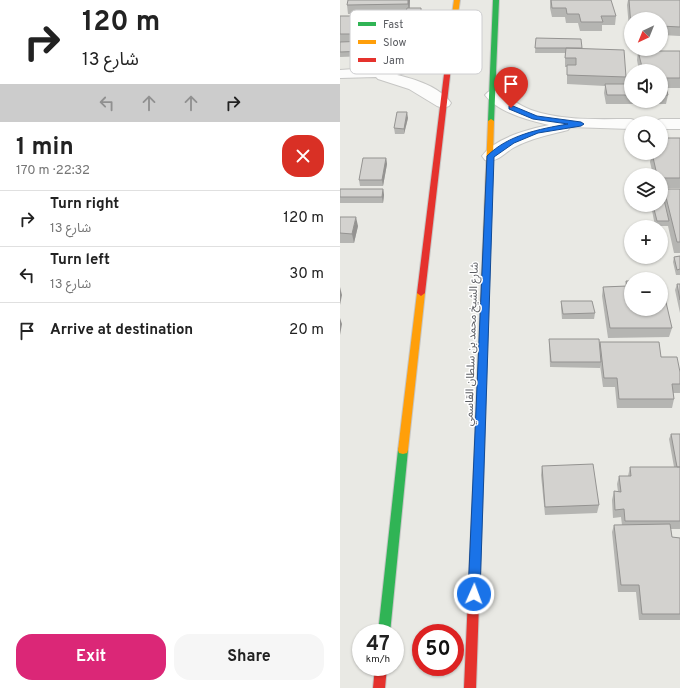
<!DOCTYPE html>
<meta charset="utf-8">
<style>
body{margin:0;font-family:Overpass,"Noto Sans Arabic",sans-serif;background:#f6f6f6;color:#222;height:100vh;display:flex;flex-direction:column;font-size:15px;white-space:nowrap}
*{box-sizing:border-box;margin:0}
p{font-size:13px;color:#767676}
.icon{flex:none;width:22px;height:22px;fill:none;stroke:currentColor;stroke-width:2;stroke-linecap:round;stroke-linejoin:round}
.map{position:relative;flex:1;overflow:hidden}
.drawer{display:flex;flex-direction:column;background:#fff;width:340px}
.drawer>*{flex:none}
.hud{background:#fff;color:#222;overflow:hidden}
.needle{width:26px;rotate:223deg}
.fabs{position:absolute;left:284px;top:12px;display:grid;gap:8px}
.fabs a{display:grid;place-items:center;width:44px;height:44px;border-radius:50%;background:#fff;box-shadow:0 1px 3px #0004;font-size:20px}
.speed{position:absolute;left:12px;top:624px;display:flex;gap:8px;font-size:20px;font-weight:700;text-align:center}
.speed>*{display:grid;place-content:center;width:52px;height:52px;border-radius:50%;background:#fff;box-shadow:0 1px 3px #0004;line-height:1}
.speed small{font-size:10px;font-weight:400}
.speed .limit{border:6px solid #d22;background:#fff;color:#111}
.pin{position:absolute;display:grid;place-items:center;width:34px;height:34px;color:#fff;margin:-41px -17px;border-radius:50% 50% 50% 0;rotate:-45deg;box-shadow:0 0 4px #0007}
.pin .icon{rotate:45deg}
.me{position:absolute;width:44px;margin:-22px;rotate:2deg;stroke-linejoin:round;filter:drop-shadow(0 0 3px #0008)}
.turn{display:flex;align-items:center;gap:14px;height:84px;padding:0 16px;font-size:18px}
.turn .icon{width:52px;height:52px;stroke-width:2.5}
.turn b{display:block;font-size:28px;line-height:34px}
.lanes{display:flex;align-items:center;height:38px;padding:0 16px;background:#0003;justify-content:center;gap:20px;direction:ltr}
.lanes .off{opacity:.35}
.round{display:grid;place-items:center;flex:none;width:42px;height:42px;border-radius:16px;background:#f6f6f6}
.overview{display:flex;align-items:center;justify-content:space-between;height:68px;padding:0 16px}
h1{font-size:24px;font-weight:700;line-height:30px}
.action{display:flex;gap:8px;margin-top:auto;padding:8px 16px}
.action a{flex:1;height:46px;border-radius:16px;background:#db2777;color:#fff;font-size:16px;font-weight:700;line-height:46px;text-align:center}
.action a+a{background:#f6f6f6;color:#222}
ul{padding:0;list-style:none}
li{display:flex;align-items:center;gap:12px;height:56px;padding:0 16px;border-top:1px solid #e0e0e0}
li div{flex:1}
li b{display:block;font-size:15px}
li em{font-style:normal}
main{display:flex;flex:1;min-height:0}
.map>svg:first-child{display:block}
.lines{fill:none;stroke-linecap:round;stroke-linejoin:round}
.street-casing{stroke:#c6c6c4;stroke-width:2}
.fast-casing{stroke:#c6c6c5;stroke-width:2}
.slow-casing{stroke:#c6c6c5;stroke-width:2}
.jam-casing{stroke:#c6c6c5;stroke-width:2}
.street{fill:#fcfcfb;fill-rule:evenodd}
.fast{fill:#30b455;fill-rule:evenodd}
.slow{fill:#ff9f0a;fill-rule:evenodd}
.jam{fill:#e5322d;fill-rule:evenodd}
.wall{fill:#b5b5b2}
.shaded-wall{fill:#949391}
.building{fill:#d3d2cf;stroke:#949391}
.route{fill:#1a73e8;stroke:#114b97}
.labels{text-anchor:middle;stroke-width:3;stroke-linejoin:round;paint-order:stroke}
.street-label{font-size:11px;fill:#5a5c61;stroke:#fff}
.key{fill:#fff;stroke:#ceced0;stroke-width:1}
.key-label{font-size:11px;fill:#5a5c61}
</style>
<main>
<section class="drawer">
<div class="hud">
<div class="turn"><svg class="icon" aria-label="right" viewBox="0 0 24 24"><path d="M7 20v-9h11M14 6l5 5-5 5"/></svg><div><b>120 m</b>شارع 13</div></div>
<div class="lanes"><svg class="icon off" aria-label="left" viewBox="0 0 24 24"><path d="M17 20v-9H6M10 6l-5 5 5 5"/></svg><svg class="icon off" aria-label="ahead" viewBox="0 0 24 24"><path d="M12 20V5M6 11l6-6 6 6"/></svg><svg class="icon off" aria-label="ahead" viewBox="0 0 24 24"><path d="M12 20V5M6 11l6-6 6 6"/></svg><svg class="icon" aria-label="right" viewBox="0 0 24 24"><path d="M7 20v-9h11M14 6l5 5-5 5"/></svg></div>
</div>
<div class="overview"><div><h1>1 min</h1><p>170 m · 22:32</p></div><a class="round" style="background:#d93025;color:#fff"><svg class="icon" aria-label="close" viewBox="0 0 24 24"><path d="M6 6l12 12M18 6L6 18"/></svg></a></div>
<ul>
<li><svg class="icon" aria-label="right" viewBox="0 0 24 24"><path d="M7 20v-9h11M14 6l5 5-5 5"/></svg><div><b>Turn right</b><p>شارع 13</p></div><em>120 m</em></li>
<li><svg class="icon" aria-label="left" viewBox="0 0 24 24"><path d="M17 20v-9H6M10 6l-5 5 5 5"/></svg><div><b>Turn left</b><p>شارع 13</p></div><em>30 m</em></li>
<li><svg class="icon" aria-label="arrive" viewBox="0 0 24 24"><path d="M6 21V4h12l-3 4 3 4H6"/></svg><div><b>Arrive at destination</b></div><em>20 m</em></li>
</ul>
<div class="action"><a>Exit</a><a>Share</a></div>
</section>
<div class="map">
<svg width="340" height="688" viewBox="0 0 340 688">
<rect width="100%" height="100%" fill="#e9e9e4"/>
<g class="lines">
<g class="street-casing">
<path id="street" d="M110,48L115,49L117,52L115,55L88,67L57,75C75,79 100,87 111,103L109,106L103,108L97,106L69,89L38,79L36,77L0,78V70L56,66L77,61Z
M153,90C166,94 177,105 191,110C222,121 258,119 291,119L297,121L298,123H291V129L230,127L228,130C209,135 191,138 173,148C163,154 157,163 145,160L142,156C155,138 189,129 209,125C190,121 157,112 145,95L148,92Z
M321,119H340V129H321V123H314L315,121Z"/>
</g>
<g class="fast-casing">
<path id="fast" d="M153,0H159L154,121L151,123L148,121Z
M63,446L67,447L68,450L50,633H38L58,450L59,447Z"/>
</g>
<g class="slow-casing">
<path id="slow" d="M114,0H120L113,50L110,52L107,50Z
M151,119L154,121L144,461L143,464L139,465L135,464L134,461L148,121Z
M81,290L85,293L68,450L67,453L63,454L59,453L58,450L77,293Z"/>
</g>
<g class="jam-casing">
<path id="jam" d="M110,48L113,50L85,293L81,296L77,293L107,50Z
M139,457L143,458L144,461L136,688H124L134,461L135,458Z
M35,667H47L45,688H33Z"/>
</g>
<use href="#street" class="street"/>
<use href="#fast" class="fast"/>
<use href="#slow" class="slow"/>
<use href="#jam" class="jam"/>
</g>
<path class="wall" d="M70,0V8H81L82,13L81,17H76L77,30L75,43H73L72,56L31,57V52L32,43H29V47L28,56L0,57V16H23L24,19L28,20V18L66,17V13L8,14L7,5Z
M210,0L276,16L275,25H262V31H240L238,23H226L225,17H212L210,8Z
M288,0H340V36L321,35V19H291V40H290L287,5Z
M196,38L242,49L286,77L285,84H291V101H321V71H299L297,60L298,51H340V88H326L328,95L326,104H266L264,93L265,86L227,84V67H225V53H195Z
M68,118L64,134H55L54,128Z
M340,138V188H321V175H313L310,162L312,153H321Z
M46,158L47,164L43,186H20L19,180Z
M0,189H43L44,195L43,203H0Z
M324,189H340V253H334L328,226H315L311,205H321Z
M0,217L18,226L14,243H0Z
M340,256V275H336L333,262L334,257Z
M286,281L332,328L329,337L268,338L262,296L263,287L285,286Z
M337,284H340V313L335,290Z
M221,301L255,313L254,319H222L221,307Z
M209,339L260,346V342L321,357L340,372V393H333L334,399L332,408H277L275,387H263L260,365V368L210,367Z
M331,434H340V529H331L332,537L340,538V620H299L296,592H278L272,532L274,525H282L281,517L273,518L272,500L274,491L278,492L277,484L279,476H288L290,467H334L329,439Z
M202,466L259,505L257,513L205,515L201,475Z"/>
<path class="shaded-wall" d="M68,0H70L69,13L68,4Z
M76,17L77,30L75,43L74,34Z
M72,38L73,44L72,56Z
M28,41L29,47L28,56L27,51Z
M67,112L68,118L64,134V129Z
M46,158L47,164L43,186L42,180Z
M43,189L44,195L43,203L42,197Z
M16,217L18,226L14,243L12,234Z
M0,287L2,295L0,305Z
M0,318L2,324L0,335Z"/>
<path class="building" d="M8,0H68V4L7,5Z
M211,0H271L276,16H261L263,22H241L239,14H227L226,8H212Z
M289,0H340V27L321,26V19H291V26Z
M67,8H81V12H66Z
M0,16H23V19L31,20V24H62L63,21H76L74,34H0Z
M196,38L241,39L242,48H195Z
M28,41L27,51L0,52V42Z
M226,48L284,50L286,77L227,75V65H236V58H225Z
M298,51H340V78H321V71H303Z
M265,84H291V95H267Z
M321,84H325L328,95H321Z
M57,112H67L64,129L54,128Z
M321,138H340V178H321V175H317L312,153H321Z
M23,158H46L42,180H19Z
M0,189H43L42,197H0Z
M324,189H340V242H337Z
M321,191H322L329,221H317L313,205H321Z
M0,217H16L12,234L0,233Z
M340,256V269L337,270L334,257Z
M286,281H291V309H321V285H322L332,328H270L263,287L287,286Z
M337,284H340V300Z
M221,301H252L255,313L223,314Z
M209,339H259L261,362H211Z
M260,342H319L321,357H337L340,372V384H332L334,399H279L277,378H264Z
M331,434H340V467H337Z
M253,464L259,505L205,507L202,466Z
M290,467H340V521H285L284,509L275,510L274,491L281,492L279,476H291Z
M330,524L332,537L340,538V614H302L299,585H281L274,525Z"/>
<path class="route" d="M169,106H173L197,116L241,122L244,124L241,126L198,133L174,143L154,157L140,594L138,598L134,600L130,598L128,594L147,156C168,135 199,129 228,124L193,119L169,109Z"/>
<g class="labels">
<g class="street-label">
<text transform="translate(131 344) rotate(-88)" y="4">شارع الشيخ محمد بن سلطان القاسمي</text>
</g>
</g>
<rect x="10" y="10" width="132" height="64" rx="6" class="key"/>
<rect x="18" y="22" width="18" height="4" fill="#30b455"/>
<rect x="18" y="40" width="18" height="4" fill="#ff9f0a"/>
<rect x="18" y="58" width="18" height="4" fill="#e5322d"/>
<g class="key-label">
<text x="43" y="28">Fast</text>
<text x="43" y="46">Slow</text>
<text x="43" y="64">Jam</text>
</g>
</svg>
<div class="fabs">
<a><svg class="needle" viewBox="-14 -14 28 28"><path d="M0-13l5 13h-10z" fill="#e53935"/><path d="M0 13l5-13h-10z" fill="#767676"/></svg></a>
<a><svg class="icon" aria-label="sound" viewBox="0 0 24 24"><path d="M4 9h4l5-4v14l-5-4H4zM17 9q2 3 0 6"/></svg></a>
<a><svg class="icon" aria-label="search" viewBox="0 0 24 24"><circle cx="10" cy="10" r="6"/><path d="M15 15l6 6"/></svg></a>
<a><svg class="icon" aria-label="layers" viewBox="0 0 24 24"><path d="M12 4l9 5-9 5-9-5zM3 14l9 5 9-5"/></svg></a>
<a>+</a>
<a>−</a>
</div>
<div class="speed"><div>47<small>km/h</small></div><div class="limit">50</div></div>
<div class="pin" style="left:171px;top:108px;background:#d93025"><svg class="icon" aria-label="arrive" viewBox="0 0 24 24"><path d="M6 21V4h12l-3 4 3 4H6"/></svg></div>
<svg class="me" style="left:134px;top:594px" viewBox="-20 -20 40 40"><circle r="17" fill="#1a73e8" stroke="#fff" stroke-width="3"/><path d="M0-11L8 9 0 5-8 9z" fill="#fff"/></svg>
</div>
</main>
